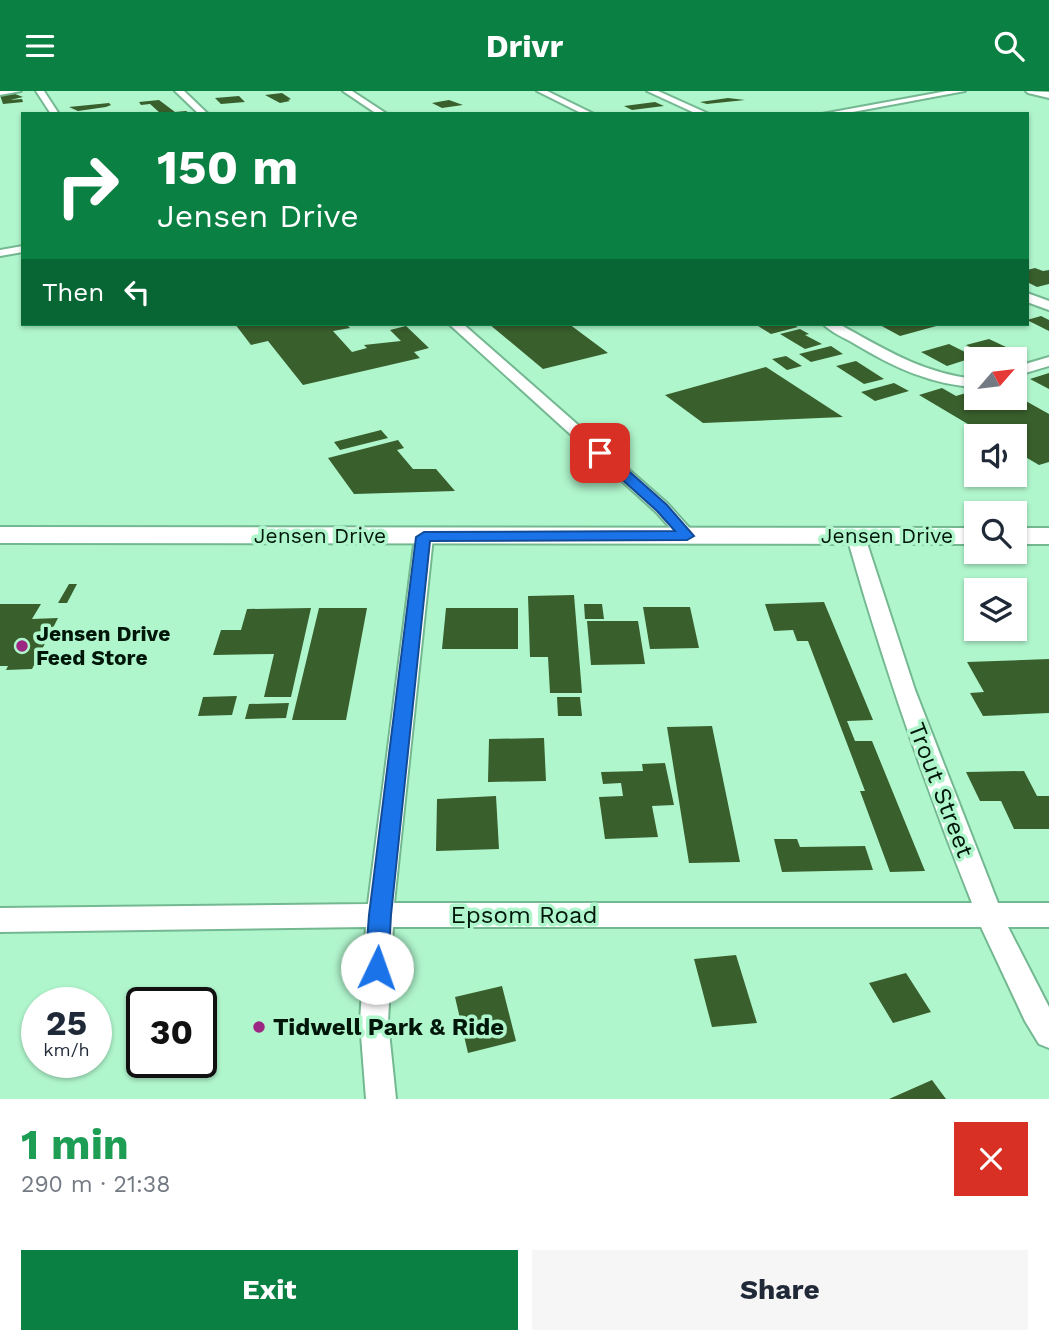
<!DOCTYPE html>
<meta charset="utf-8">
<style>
body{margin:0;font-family:"Work Sans",sans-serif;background:#f6f6f7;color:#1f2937;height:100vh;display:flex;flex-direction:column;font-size:26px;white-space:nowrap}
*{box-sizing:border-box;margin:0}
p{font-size:23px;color:#747a83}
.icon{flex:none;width:38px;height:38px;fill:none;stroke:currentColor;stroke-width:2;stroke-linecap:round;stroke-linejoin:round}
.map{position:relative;height:1008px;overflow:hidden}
.details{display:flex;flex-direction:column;background:#fff;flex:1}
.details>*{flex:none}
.guide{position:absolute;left:21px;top:21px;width:1008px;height:214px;border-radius:0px;box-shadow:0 2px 5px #0004;background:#0b8043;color:#fff;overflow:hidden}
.needle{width:46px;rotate:62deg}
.controls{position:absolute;left:964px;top:256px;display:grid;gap:14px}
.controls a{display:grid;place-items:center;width:63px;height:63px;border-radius:0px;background:#fff;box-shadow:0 2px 5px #0004;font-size:35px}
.speed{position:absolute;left:21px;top:896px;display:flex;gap:14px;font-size:35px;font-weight:700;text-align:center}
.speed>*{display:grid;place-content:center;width:91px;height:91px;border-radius:50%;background:#fff;box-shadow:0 2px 5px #0004;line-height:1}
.speed small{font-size:18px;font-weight:400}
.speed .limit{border:4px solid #111;border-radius:10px;background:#fff;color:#111}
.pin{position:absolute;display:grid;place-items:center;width:60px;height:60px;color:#fff;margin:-30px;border-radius:14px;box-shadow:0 4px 10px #0006}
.me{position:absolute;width:77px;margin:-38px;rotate:3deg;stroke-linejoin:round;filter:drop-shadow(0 0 5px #0008)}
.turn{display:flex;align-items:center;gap:24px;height:147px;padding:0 21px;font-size:32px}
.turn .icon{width:91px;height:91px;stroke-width:2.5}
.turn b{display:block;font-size:49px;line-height:60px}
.then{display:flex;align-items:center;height:66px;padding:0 21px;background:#0003;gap:14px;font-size:26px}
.round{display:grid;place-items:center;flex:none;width:74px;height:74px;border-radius:0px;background:#f6f6f7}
.head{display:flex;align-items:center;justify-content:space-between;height:119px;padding:0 21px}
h1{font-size:42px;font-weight:700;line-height:52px;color:#1e9e55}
.button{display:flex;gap:14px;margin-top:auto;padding:14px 21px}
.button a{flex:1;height:80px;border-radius:0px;background:#0b8043;color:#fff;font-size:28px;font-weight:700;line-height:80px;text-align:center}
.button a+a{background:#f6f6f7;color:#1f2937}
header{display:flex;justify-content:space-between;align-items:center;height:91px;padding:0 21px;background:#0b8043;color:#fff;font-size:32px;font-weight:700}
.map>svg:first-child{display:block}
.building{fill:#395f2c}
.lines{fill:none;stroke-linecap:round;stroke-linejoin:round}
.minor-casing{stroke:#73b891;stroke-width:4}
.secondary-casing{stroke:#73b891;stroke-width:4}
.minor{fill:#fff;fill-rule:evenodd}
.secondary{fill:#fff;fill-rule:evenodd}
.route{fill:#1a73e8;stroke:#114b97;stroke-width:2}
.poi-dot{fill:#9c2782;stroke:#b0f6cd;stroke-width:2.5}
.labels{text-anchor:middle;stroke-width:7;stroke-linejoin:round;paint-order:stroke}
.street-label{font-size:21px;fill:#001709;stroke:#b0f6cd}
.poi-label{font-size:21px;font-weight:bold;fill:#001709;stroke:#b0f6cd;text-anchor:start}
.near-street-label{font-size:24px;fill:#001709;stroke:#b0f6cd}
.near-poi-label{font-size:24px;font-weight:bold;fill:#001709;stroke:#b0f6cd;text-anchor:start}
</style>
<header><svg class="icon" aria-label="menu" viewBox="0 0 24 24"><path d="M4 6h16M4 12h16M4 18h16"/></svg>Drivr<svg class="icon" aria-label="search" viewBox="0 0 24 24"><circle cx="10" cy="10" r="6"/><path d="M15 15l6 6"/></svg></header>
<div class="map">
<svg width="1049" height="1008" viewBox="0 0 1049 1008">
<rect width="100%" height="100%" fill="#b0f6cd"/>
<path class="building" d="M282,2L291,8L288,9L290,10L280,12L265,4Z
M15,3L23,6L10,9L22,8L23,11L3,13L0,4Z
M239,5L245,11L221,13L215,7Z
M728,7L745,9L707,13L700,11Z
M159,9L175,21L186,20L189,22H160L150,13L141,14L139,11Z
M449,9L463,14L442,17L432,12Z
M655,11L664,15L632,19L624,15Z
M109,12L111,14L106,16L78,20L69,16Z
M1035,177L1043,180L1049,179V193L1037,196L1027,191V179Z
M1041,225L1049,229V240L1027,229Z
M235,233H346L350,237L333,240L352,261L367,257L364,254L401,250L390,239L406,235L429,257L414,261L420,267L303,294L268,250L251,254Z
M489,233H569L608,262L543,278Z
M755,233H792L798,236L771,243Z
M878,233H940V234L900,245Z
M800,238L809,243L805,244L822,253L805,258L780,243Z
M989,248L1006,256L983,263L966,254Z
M949,253L975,266L947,275L921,261Z
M831,255L843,263L811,271L799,263Z
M786,265L802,275L787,279L772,268Z
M856,270L884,288L864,293L836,275Z
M766,276L843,326L703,332L665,304Z
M1049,282V298L1030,288Z
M894,292L909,300L875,310L861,301Z
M942,297L956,305L976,299V306L1015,304L1049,323V371L1039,374L1015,360V345H988L919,304Z
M381,339L388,347L340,359L334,351Z
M398,349L404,357L397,359L413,378H436L455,400L354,403L328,367Z
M69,493H77L67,512H58Z
M574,504L582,602H550L548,566H530L528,505Z
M824,511L873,629L847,630L855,650H872L925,780L890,781L860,700H865L808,550H797L793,539L774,540L765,513Z
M0,513H41L32,528L58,527L32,578L6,579L8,575H0Z
M584,513H602L604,528H585Z
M643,516H690L699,557L650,558Z
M311,517L291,606H264L274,563L213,564L221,539H241L247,518Z
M319,517H367L346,629H292Z
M446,517H518V558H442Z
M587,530H638L645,573L591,574Z
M1049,568V622L983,625L970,602L984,601L967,571Z
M237,605L232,624L198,625L203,606Z
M557,606H580L582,625H558Z
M289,612L286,627L245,628L249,613Z
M712,635L740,771L689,772L667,636Z
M544,647L546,690L488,691L489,648Z
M665,672L674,714L652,715L658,746L605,748L599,706L623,705L621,692L603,693L601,681L643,680L642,673Z
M1024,680L1037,705H1049V738H1014L1001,710H980L966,681Z
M496,705L499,758L436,760L437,708Z
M774,748H797L800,756L865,755L873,779L782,781Z
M736,864L757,932L712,936L694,868Z
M906,882L931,921L893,932L869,892Z
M502,895L516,950L468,962L455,906Z
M932,989L946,1008H889Z"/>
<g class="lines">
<g class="minor-casing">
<path id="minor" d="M0,0H21L0,4Z
M36,0H44L59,23H51Z
M175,0H184L208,23H199Z
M343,0H352L387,23H377Z
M537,0H547L594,23H583Z
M647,0H658L709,23H697Z
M947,0H965L842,23H822Z
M23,155V161L0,165V159Z
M1027,202L1049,210V219L1027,211Z
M449,233H463L668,413L693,441L696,445L693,449H681L656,421Z
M823,233H839C884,258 924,283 976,288V296C932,294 893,276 855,253C845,247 832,242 823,233Z
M1049,266V275L1015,285V276Z
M424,441L433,446L394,812H972C924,692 882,570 847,446L856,441L865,446L915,599L998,812H1049V836H1008L1049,916V957L1039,953L1025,930L981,836H393L388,931L396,1008H366L360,931L366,836L0,841V817L368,813L415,446Z"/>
</g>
<g class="secondary-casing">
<path id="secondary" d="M1026,0L1049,1V7L1028,2Z
M0,436L976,437V453L0,452Z
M1015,437H1049V453H1015Z"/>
</g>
<use href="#minor" class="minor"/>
<use href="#secondary" class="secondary"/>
</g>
<path class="route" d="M600,358L605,359L667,414L694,445L687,449L430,450L391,824L388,877L385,885L377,888L369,885L365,877L369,824L416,446L424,441L675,440L657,420L596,365V359Z"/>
<g class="poi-dot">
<circle cx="22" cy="555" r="7"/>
<circle cx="259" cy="936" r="7"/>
</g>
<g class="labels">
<g class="street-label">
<text x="320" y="452">Jensen Drive</text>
<text x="887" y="452">Jensen Drive</text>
</g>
<g class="poi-label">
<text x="36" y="550">Jensen Drive<tspan x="36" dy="24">Feed Store</tspan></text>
</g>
<g class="near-street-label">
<text transform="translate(941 699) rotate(69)" y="8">Trout Street</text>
<text x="524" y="832">Epsom Road</text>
</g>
<g class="near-poi-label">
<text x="273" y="944">Tidwell Park &amp; Ride</text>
</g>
</g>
</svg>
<div class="controls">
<a><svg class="needle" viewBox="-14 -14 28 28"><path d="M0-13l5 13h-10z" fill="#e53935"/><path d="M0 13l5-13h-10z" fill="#747a83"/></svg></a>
<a><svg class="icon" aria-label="sound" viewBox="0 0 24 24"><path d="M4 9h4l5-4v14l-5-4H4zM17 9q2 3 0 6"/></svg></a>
<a><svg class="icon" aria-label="search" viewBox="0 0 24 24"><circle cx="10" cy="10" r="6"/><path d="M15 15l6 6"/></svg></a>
<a><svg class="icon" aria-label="layers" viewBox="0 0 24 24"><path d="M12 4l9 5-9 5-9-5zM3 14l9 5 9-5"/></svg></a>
</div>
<div class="speed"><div>25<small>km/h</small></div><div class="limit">30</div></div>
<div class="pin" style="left:600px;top:362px;background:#d93025"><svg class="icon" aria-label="arrive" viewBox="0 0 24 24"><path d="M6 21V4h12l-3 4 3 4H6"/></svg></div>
<svg class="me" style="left:377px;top:877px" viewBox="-20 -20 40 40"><circle r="19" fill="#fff"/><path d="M0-13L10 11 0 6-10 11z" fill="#1a73e8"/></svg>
<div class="guide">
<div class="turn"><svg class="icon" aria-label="right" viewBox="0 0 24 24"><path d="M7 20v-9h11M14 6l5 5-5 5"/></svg><div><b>150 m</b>Jensen Drive</div></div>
<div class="then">Then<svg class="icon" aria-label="left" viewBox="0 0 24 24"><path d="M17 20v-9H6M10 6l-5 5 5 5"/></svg></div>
</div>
</div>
<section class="details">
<div class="head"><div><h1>1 min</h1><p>290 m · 21:38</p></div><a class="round" style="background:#d93025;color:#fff"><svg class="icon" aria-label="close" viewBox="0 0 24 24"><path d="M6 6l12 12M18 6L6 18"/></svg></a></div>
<div class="button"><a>Exit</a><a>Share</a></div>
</section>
